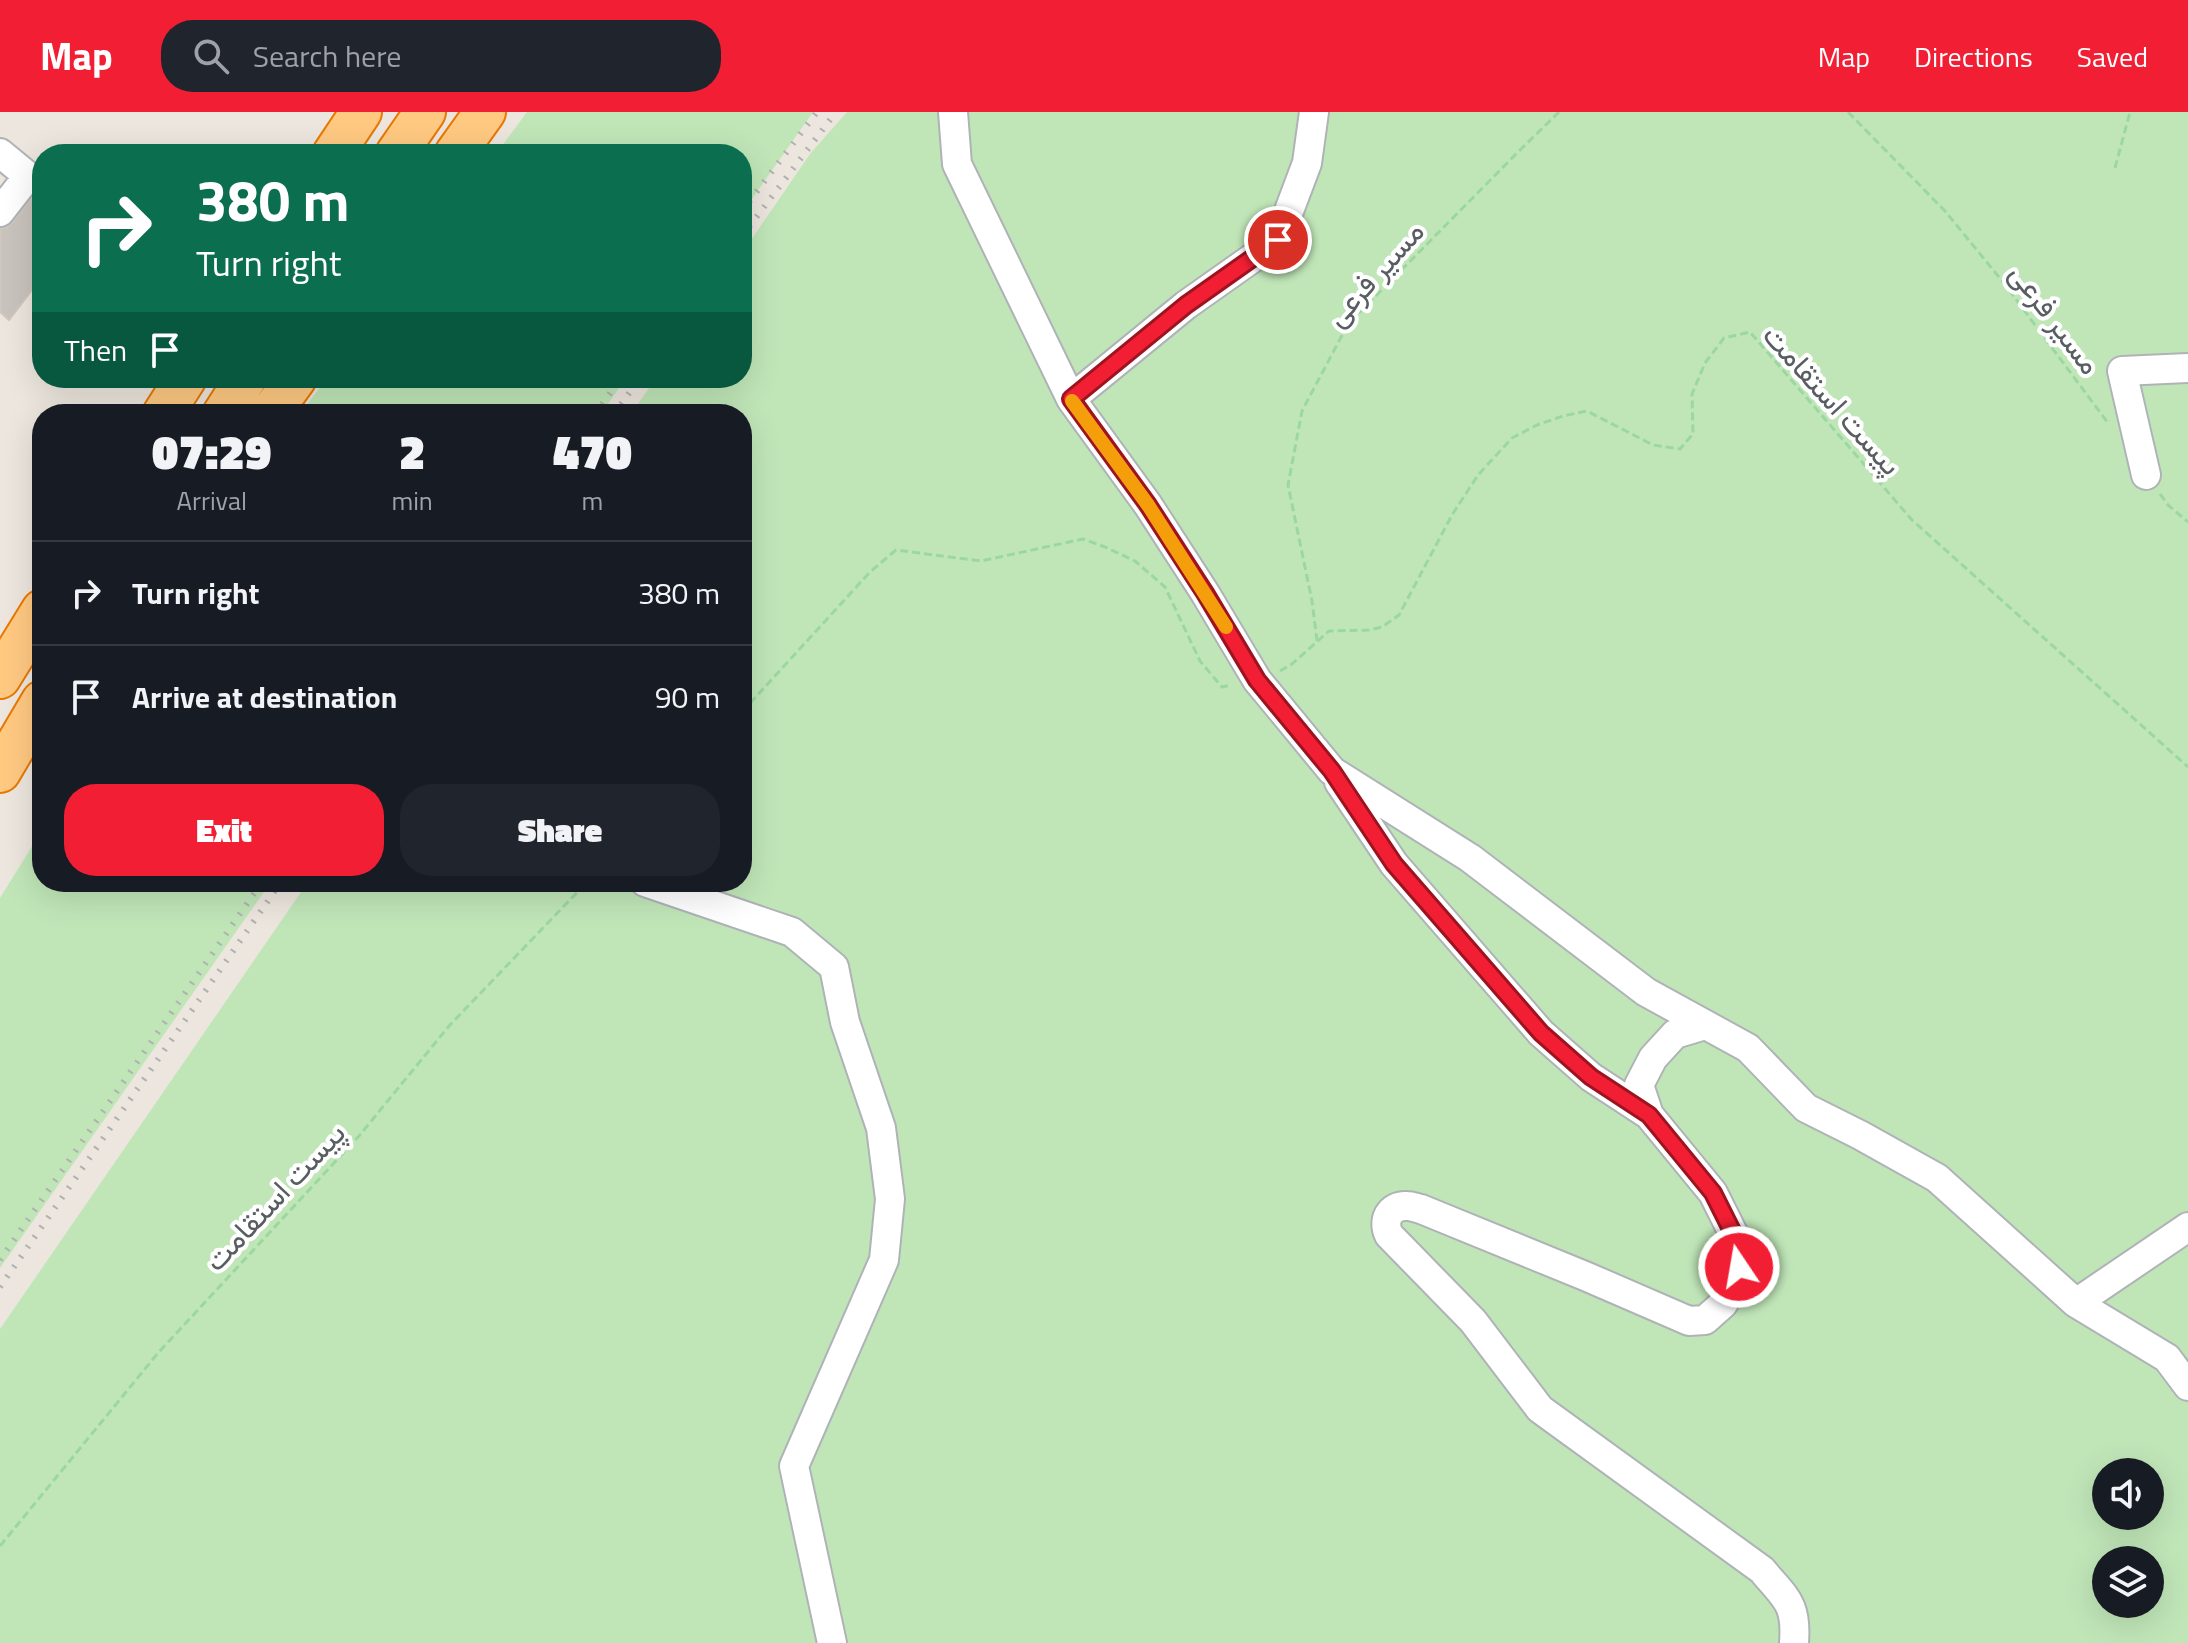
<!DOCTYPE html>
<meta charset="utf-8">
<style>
body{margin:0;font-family:"Titillium Web",Vazirmatn,sans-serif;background:#20242c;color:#f1f3f6;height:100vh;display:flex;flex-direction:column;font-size:30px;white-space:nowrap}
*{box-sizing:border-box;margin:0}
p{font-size:26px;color:#9ea1a6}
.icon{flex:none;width:44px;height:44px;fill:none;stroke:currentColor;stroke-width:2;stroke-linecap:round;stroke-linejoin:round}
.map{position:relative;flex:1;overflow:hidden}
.details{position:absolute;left:32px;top:292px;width:720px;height:488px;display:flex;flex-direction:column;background:#171b24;border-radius:32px;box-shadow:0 8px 32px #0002}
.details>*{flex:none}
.hud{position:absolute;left:32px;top:32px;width:720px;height:244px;border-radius:32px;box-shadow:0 8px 32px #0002;background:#0b6e4f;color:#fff;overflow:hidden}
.buttons{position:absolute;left:2092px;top:1346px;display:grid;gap:16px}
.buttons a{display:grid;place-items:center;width:72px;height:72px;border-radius:50%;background:#171b24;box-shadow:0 8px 32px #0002;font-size:40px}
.pin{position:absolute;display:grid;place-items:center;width:68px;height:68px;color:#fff;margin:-34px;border:4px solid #fff;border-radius:50%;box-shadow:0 2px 8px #0007}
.me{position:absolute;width:88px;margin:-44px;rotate:348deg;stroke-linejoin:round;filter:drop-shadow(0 0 6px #0008)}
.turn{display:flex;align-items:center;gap:28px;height:168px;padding:0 32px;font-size:36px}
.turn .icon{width:104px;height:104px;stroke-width:2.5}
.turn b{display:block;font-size:56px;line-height:68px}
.then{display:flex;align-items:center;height:76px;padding:0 32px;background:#0003;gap:16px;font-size:30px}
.eta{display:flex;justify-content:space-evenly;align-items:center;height:136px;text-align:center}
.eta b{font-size:48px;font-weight:800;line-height:56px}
.primary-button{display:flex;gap:16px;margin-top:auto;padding:16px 32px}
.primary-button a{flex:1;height:92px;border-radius:32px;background:#f21e33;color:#fff;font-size:32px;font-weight:800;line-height:92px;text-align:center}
.primary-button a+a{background:#20242c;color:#f1f3f6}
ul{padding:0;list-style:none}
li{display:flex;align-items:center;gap:24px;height:104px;padding:0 32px;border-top:2px solid #363941}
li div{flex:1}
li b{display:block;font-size:30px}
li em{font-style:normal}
header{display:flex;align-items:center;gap:48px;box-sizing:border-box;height:112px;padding:0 40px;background:#f21e33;color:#fff}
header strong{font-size:38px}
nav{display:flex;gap:44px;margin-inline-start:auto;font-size:28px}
.search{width:560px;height:72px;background:#20242c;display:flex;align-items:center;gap:20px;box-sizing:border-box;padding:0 28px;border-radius:32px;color:#9ea1a6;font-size:30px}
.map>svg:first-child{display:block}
.green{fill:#c0e6b8;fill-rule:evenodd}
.building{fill:#c9c3bd;stroke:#d1c7bc;stroke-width:2}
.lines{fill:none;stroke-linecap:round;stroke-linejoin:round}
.minor-casing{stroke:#afb3b7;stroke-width:32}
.highway-casing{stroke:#ea7700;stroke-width:44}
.path{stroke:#9bd8a0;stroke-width:3;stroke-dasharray:8 4;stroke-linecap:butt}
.minor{stroke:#fff;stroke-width:28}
.highway{stroke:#ffc982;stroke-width:40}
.rail{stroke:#b0b1b1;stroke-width:6;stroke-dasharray:2 10;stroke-linecap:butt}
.route-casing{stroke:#9d1421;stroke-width:20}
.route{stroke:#f21e33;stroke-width:14}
.slow{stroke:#f59e0b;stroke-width:14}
.labels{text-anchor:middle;stroke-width:8;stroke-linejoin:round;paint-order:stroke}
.street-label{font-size:30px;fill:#575d60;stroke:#fff}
</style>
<header>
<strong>Map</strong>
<div class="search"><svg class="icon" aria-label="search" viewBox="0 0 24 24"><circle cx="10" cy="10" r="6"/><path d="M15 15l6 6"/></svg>Search here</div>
<nav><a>Map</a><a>Directions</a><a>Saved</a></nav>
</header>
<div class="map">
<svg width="2188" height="1531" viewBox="0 0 2188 1531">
<rect width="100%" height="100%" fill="#ece6de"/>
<path class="green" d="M527,0H813L742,101V42H496Z
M847,0H2188V1531H0V1217L308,770H742V302H631L656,266H742V141L810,42ZM2106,1360H2150V1404H2106ZM2106,1448H2150V1492H2106Z
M327,266H626L601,302H300Z
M42,718V770H271L0,1156V786Z"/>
<path class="building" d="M42,73V165L9,208L0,200V117L7,115L13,110Z"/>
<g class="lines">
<g class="minor-casing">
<path id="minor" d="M953,0L957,52L1071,287L1148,393L1205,481L1257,568L1332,659L1470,746L1646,880L1748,936L1806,996L1860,1023L1937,1066L2076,1191L2167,1246L2188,1274
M0,41L28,64L0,100
M1071,287L1186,193L1278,128L1307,51L1314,0
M2146,363L2122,259L2188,256
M1339,670L1394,752L1541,921L1591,965L1649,1003L1713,1081L1737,1129L1739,1155L1735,1172L1723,1192L1705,1208L1689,1209L1585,1164L1421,1097C1416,1096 1412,1094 1407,1094C1389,1093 1382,1109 1389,1123L1473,1209L1540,1297L1762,1458C1786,1487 1797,1491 1794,1531
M645,770L792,820L834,855L845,910L881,1016L890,1087L884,1148L794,1354L832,1531
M1649,1003L1639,973L1653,946L1675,922L1705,913
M2076,1191L2188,1115"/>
</g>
<g class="highway-casing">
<path id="highway" d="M333,42L361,0
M396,42L425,0
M455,42L485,0
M163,302L186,266
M223,302L246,266
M270,302L296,266
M0,566L42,498
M0,660L42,589"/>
</g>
<path class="path" d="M1848,0L1945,99L2003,170L2108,311
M2115,56L2130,0
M2160,382L2168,393L2188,410
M1317,529L1312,489L1288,373L1302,299L1348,212L1521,37L1559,0
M1280,559L1292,552L1329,519L1369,518L1382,515L1399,503L1452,403L1478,363L1512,326L1537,313L1563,304L1587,299L1653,333L1680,337L1693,322L1692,282L1705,251L1724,226L1750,220L1912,408L2188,655
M742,600L870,460L896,438L981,449L1083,427L1105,435L1135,449L1165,475L1200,549L1222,575L1231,573
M0,1434L158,1241L359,1024L449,914L587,770"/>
<use href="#minor" class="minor"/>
<use href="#highway" class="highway"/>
<path class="rail" d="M742,99L817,0
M742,124L836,0
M595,302L621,266
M614,302L640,266
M0,1148L262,770
M0,1175L281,770"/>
</g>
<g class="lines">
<g class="route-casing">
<path id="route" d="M1278,128L1186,193L1071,287L1148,393L1205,481L1257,568L1332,659L1394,752L1541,921L1591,965L1649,1003L1713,1081L1737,1129L1739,1155"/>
</g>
<use href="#route" class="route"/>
<path class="slow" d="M1072,289L1148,393L1226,515"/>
</g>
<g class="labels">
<g class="street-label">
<text transform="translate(1375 162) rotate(-48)" y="10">مسیر فرعی</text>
<text transform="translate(2055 207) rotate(53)" y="10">مسیر فرعی</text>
<text transform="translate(1832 288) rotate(48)" y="10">پیست استقامت</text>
<text transform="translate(275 1085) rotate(-47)" y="10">پیست استقامت</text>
</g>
</g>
</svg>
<div class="buttons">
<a><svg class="icon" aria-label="sound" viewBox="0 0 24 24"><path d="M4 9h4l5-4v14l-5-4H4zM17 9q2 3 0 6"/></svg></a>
<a><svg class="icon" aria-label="layers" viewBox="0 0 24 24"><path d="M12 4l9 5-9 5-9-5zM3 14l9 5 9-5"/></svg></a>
</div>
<div class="pin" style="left:1278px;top:128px;background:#d93025"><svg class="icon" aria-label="arrive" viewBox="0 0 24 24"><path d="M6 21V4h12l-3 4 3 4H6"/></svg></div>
<svg class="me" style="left:1739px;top:1155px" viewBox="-20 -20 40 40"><circle r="17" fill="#f21e33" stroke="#fff" stroke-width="3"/><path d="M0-11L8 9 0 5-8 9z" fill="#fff"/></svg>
<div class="hud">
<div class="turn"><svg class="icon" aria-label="right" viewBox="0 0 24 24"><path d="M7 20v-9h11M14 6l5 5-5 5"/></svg><div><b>380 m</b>Turn right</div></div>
<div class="then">Then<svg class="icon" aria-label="arrive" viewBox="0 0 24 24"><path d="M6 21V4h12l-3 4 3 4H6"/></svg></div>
</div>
<section class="details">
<div class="eta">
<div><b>07:29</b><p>Arrival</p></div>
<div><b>2</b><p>min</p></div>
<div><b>470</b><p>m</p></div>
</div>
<ul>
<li><svg class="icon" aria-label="right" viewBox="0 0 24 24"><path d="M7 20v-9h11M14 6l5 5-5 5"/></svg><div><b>Turn right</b></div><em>380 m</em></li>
<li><svg class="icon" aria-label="arrive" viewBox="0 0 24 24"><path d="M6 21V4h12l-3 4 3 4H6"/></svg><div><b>Arrive at destination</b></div><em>90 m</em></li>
</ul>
<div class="primary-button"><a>Exit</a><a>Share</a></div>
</section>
</div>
